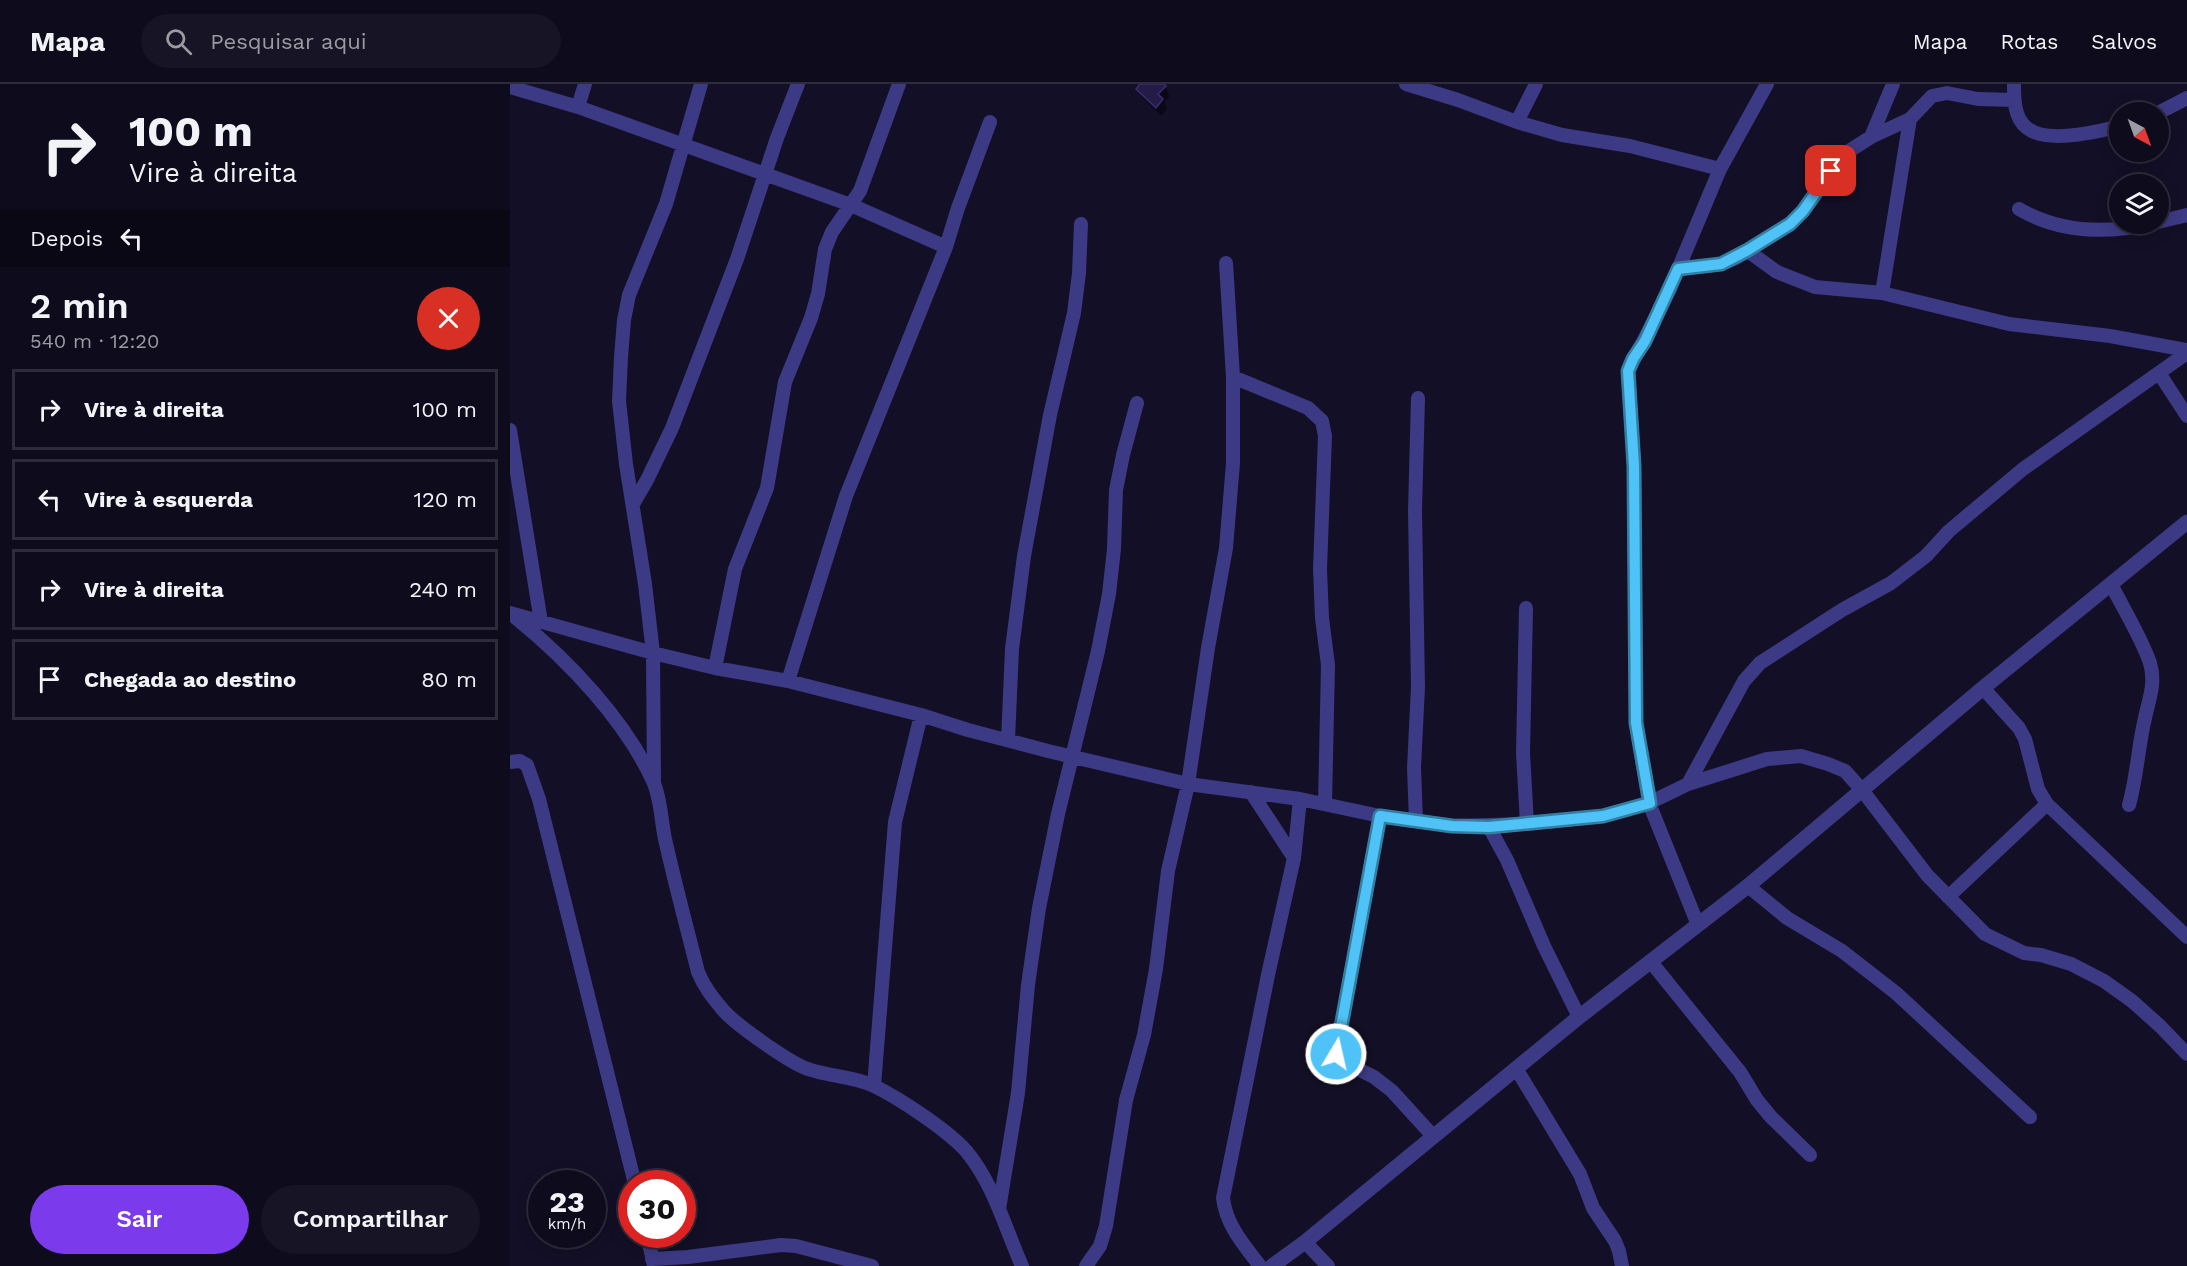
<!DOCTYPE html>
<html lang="pt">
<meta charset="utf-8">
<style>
body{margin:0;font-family:"Work Sans",sans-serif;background:#171425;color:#f1f3f6;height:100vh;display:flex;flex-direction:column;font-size:22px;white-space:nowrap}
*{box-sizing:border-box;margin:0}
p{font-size:20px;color:#9b9ba3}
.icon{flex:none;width:33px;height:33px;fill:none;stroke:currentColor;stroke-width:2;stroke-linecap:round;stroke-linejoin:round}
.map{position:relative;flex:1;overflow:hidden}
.sheet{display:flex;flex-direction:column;background:#0e0b1c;width:510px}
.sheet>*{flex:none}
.top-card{background:#0e0b1c;color:#f1f3f6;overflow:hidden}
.needle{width:39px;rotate:139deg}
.tools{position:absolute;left:1599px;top:18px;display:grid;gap:12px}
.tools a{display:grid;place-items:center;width:60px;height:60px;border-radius:50%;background:#0e0b1c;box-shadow:0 3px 15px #0003,0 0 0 2px #2e2b3b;font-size:30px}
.speed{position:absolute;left:18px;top:1086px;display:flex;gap:12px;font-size:30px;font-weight:700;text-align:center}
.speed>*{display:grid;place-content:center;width:78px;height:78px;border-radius:50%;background:#0e0b1c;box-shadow:0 3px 15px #0003,0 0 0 2px #2e2b3b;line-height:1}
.speed small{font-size:15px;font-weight:400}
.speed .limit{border:9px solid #d22;background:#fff;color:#111}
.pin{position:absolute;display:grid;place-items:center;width:51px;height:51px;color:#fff;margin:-26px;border-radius:12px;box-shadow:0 3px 9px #0006}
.me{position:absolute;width:66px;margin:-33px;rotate:9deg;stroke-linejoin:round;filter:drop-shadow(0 0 4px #0008)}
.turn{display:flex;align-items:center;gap:21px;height:126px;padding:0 30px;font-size:27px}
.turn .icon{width:78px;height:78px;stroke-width:2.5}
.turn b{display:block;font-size:42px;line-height:51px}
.then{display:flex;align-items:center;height:57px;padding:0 30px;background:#0003;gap:12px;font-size:22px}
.round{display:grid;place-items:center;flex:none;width:63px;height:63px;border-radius:32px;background:#171425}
.overview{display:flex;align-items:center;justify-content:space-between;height:102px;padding:0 30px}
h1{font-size:36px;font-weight:600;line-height:45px}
.action{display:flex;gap:12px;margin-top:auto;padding:12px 30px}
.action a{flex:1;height:69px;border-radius:36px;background:#7c3aed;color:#fff;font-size:24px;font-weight:600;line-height:69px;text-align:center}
.action a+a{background:#171425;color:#f1f3f6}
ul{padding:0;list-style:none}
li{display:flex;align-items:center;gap:18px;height:81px;margin:0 12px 9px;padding:0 18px;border:3px solid #2e2b3b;border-radius:0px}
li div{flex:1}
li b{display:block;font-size:22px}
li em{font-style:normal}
header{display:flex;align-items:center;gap:36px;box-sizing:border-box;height:84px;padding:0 30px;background:#0e0b1c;border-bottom:2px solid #2e2b3b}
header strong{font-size:28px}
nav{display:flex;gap:33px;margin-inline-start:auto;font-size:21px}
.search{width:420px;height:54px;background:#171425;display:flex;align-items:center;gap:15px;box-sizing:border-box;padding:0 21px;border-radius:33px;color:#9b9ba3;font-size:22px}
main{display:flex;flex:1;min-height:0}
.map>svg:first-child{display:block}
.shadow{fill:#0007}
.building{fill:#241b47;stroke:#3b2d73;stroke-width:1.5}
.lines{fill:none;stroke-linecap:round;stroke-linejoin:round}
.minor{stroke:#3d3a85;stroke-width:14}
.tertiary{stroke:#3d3a85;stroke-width:15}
.route-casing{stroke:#337fa1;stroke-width:15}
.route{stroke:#4fc3f7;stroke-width:10}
</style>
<header>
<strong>Mapa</strong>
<div class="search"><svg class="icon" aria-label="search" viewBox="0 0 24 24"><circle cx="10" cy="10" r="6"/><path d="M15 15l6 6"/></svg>Pesquisar aqui</div>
<nav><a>Mapa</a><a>Rotas</a><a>Salvos</a></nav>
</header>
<main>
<section class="sheet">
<div class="top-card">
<div class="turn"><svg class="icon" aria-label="right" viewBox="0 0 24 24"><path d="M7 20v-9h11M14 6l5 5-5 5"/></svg><div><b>100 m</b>Vire à direita</div></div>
<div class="then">Depois<svg class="icon" aria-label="left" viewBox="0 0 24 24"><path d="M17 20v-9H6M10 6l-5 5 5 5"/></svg></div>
</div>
<div class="overview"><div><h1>2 min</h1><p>540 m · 12:20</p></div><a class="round" style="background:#d93025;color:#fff"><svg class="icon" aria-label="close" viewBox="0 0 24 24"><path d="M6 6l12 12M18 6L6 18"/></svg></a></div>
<ul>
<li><svg class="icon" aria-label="right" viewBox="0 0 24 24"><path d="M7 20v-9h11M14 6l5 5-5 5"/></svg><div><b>Vire à direita</b></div><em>100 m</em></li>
<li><svg class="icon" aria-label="left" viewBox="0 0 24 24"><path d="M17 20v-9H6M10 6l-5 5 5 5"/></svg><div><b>Vire à esquerda</b></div><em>120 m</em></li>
<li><svg class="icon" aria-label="right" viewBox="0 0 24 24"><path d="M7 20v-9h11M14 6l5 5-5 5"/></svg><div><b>Vire à direita</b></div><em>240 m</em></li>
<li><svg class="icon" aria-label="arrive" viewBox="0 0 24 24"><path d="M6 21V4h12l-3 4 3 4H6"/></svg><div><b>Chegada ao destino</b></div><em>80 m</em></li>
</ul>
<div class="action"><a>Sair</a><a>Compartilhar</a></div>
</section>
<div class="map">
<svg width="1677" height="1182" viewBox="0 0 1677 1182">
<rect width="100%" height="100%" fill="#130f26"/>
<path class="shadow" d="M632,0H652L655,3L660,12L654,18L657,25L651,32L633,14L627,5Z"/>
<path class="building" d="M630,0H654L656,2L648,10L653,15L646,24L626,5Z"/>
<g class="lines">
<path class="minor" d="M896,0L948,16L1007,38L1052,51L1120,62L1210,85
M1504,0C1504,15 1504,34 1517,44C1536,60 1587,48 1610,42
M0,3L68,23L341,121L436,163
M68,23L75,0
M1648,29L1677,14
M1007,38L1026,0
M1361,53L1383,0
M1509,125C1550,149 1595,150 1641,140
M1648,138L1677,131
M1238,167L1267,188L1305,203L1372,209L1499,240L1600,252L1677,266
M1168,185L1211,180L1226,174L1280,140L1293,127L1336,69L1361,53L1400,35L1422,12L1437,9L1468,15L1504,16
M1372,209L1400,35
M1649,289L1677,332
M723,293L798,324L812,337L815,352L810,485L812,534L818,581L815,720
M0,346L31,538
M123,420L137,396L162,344L227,175L267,54L288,0
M1601,500C1613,524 1632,555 1640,579C1646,599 1639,615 1635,634C1628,663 1627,693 1619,721
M1016,524L1013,669L1017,740
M0,529L143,569L205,584L278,597L411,631L458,646L538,667L678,700L790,715L870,732L943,742L1017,740L1093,732L1139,719L1178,700L1257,675L1291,672L1318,680L1335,687L1352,706L1417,791L1475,850L1514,869L1531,871L1561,880L1594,897L1622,917L1650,942L1677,970
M6,534C58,576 115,636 143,697C151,714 151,737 155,755C165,800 177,844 188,888C194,903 203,914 213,926C226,941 280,979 298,985C320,993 344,992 364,1002C389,1014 439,1047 457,1068C484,1101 495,1144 512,1182
M205,584L225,485L257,404L275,298L301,234L308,210L315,165L322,148L350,107L389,0
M278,597L336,412L436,163L448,124L480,38
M1473,604L1509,644L1515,655L1528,705L1537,720L1677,853
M498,656L502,565L514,472L540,331L564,229L569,189L571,140
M0,678L10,677L17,681L29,715L125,1100
M144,697L143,569L135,500L116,380L109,317L111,273L114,236L119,211L156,120L191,0
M1178,700L1234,597L1250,579L1332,526L1381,499L1416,472L1439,447L1513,385L1677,269
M741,708L784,774
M870,732L826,970L828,975L864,993L882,1007L923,1052
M906,737L904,684L908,603L905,427L908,314
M979,743L997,776L1034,862L1069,933
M1238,802L1277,834L1332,867L1386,909L1520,1033
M1438,813L1537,720
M1188,841L1139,719L1126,639L1124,382L1118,287L1159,207L1210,85L1257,0
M1141,878L1230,988L1247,1016L1261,1033L1300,1071
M1007,986L1070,1090L1083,1124L1105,1157L1109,1167L1112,1182
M364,1002L385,738L411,631
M489,1125L508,1009L518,901L529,824L548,730L588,567L599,510L604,465L606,406L613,371L627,319
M137,1150L144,1182
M795,1158L818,1182
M142,1175L178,1173L271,1161L286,1162L362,1182
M576,1182L590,1162L596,1142L616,1016L634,951L646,885L658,787L678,700L698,564L716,464L723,379V293L716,179
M750,1182C734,1161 716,1141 713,1114L758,891L784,774L790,715"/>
<path class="tertiary" d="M762,1182L795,1158L1069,933L1238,802L1473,604L1677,438"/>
</g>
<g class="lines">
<g class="route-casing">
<path id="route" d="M826,970L870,732L942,742L979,743L1093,732L1140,719L1126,639L1124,382L1118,287L1123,275L1135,257L1168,185L1211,180L1238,166L1280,140L1293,127L1321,87"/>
</g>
<use href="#route" class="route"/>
</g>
</svg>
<div class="tools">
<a><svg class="needle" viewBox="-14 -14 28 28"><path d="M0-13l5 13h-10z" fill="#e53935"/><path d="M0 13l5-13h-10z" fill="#9b9ba3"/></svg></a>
<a><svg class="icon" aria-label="layers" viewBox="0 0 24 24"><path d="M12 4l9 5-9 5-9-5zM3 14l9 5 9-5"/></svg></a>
</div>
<div class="speed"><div>23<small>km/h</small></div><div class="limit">30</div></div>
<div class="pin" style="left:1321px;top:87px;background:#d93025"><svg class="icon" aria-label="arrive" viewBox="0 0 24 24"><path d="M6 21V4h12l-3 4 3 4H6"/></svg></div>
<svg class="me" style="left:826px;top:970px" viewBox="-20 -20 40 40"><circle r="17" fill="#4fc3f7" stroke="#fff" stroke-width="3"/><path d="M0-11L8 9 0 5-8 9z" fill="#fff"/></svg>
</div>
</main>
